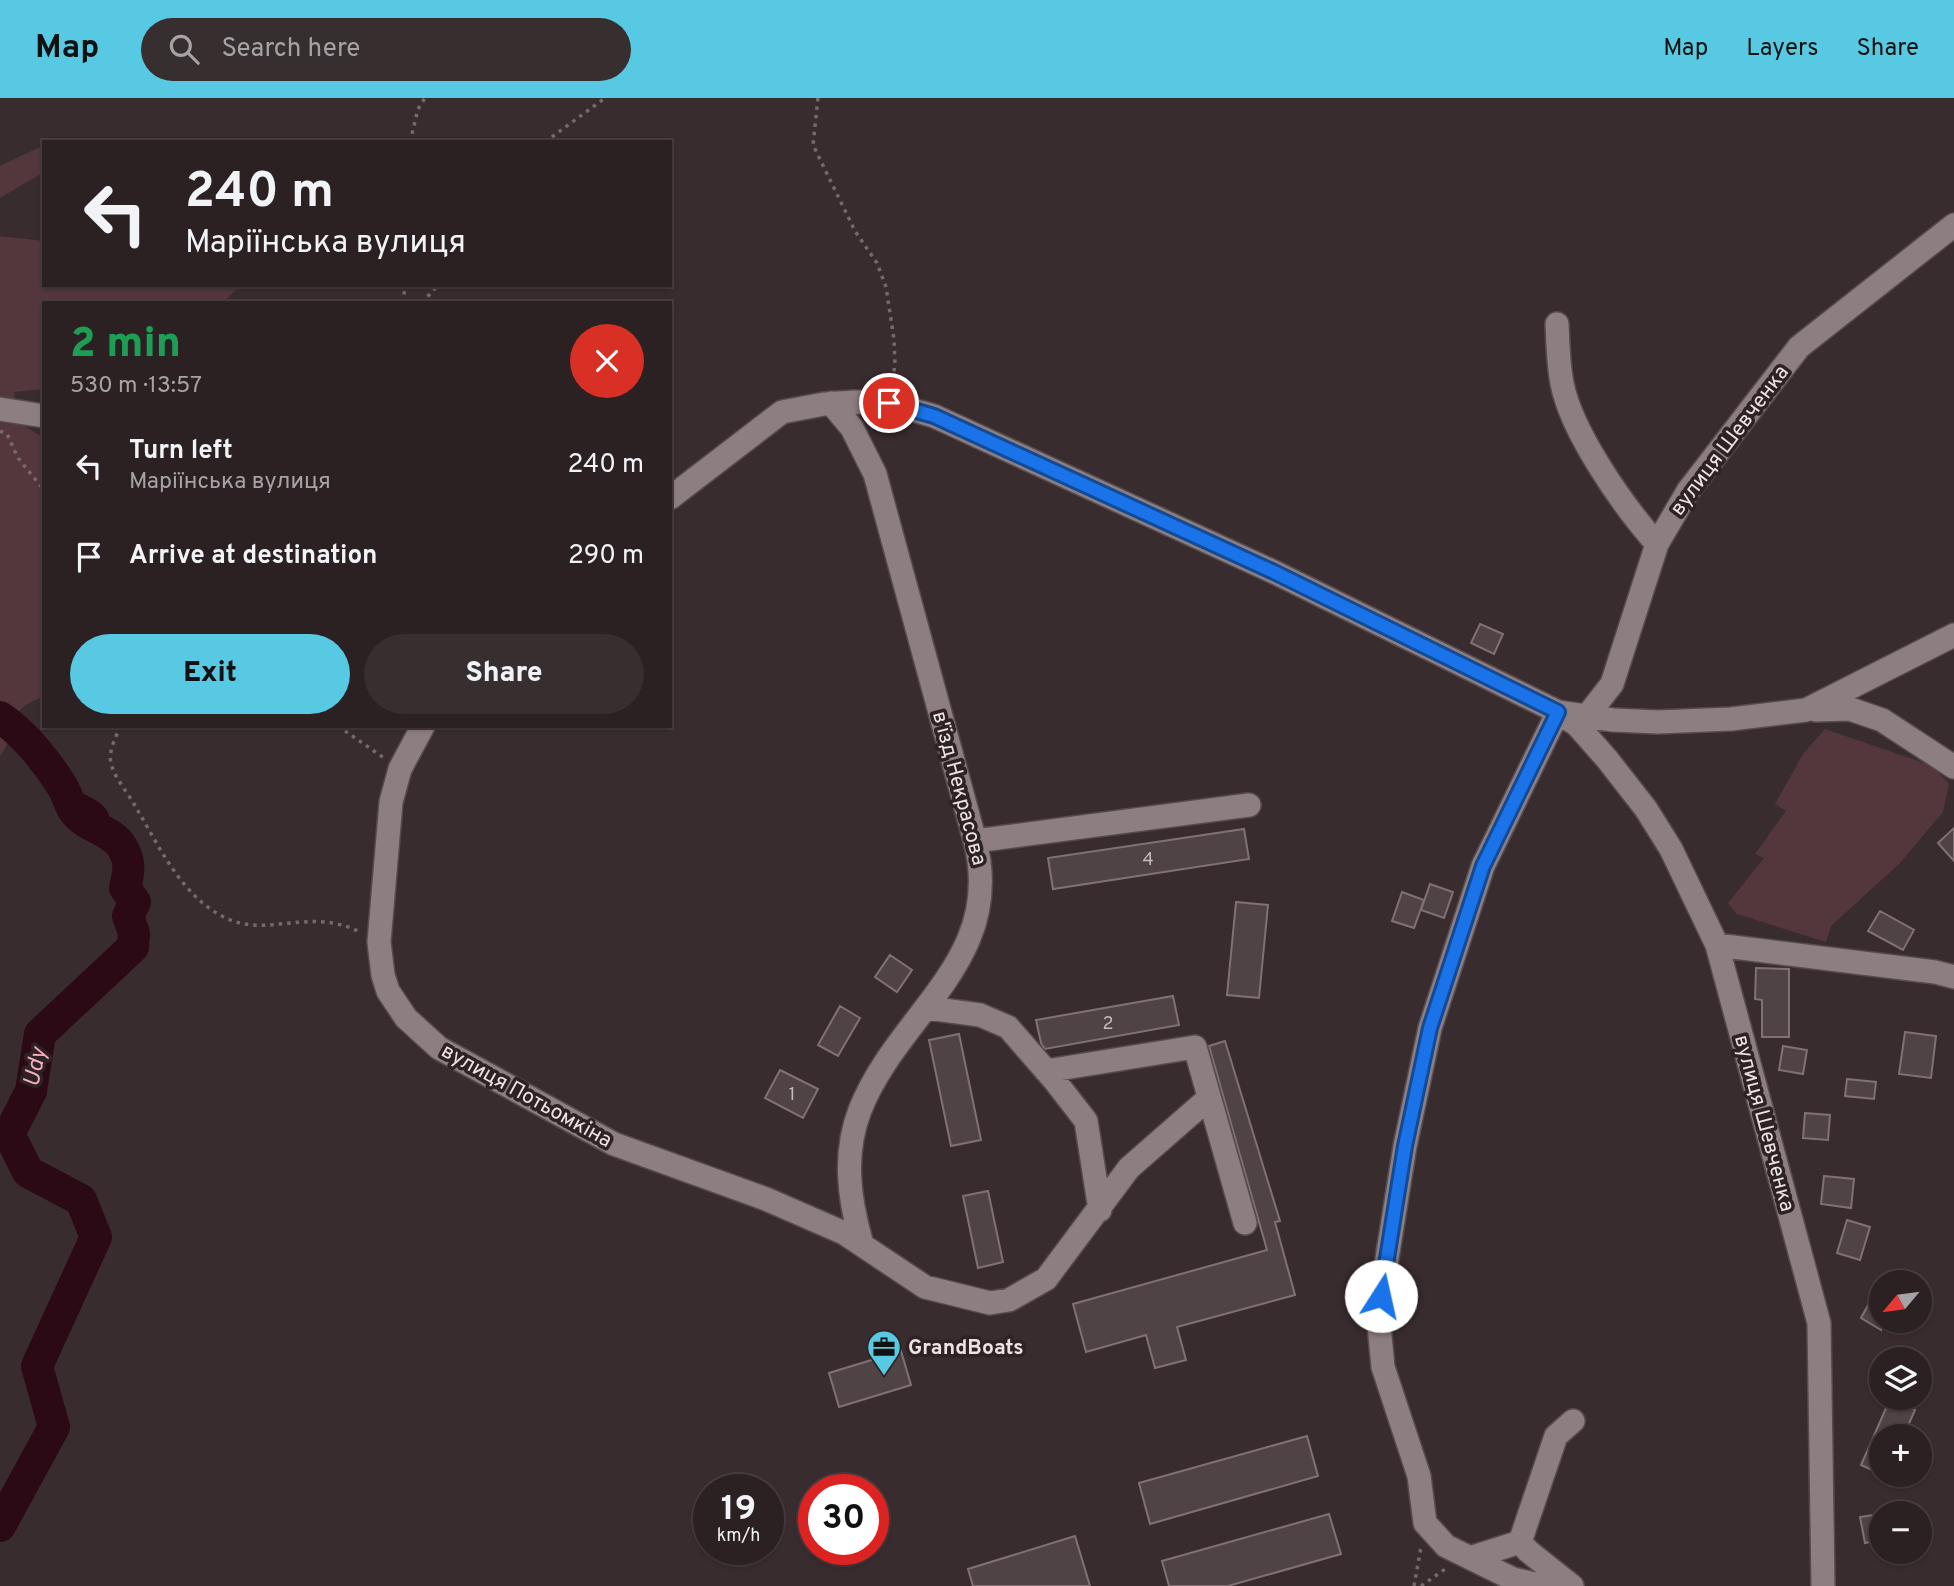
<!DOCTYPE html>
<meta charset="utf-8">
<style>
body{margin:0;font-family:Overpass,sans-serif;background:#372e30;color:#f1f3f6;height:100vh;display:flex;flex-direction:column;font-size:26px;white-space:nowrap}
*{box-sizing:border-box;margin:0}
p{font-size:23px;color:#a6a3a6}
.icon{flex:none;width:38px;height:38px;fill:none;stroke:currentColor;stroke-width:2;stroke-linecap:round;stroke-linejoin:round}
.map{position:relative;flex:1;overflow:hidden}
.drawer{position:absolute;left:42px;top:203px;width:630px;height:427px;display:flex;flex-direction:column;background:#2b2123;border-radius:0px;box-shadow:0 2px 5px #0004,0 0 0 2px #473e41}
.drawer>*{flex:none}
.guide{position:absolute;left:42px;top:42px;width:630px;height:147px;border-radius:0px;box-shadow:0 2px 5px #0004,0 0 0 2px #473e41;background:#2b2123;color:#f1f3f6;overflow:hidden}
.needle{width:46px;rotate:241deg}
.buttons{position:absolute;left:1869px;top:1172px;display:grid;gap:14px}
.buttons a{display:grid;place-items:center;width:63px;height:63px;border-radius:50%;background:#2b2123;box-shadow:0 2px 5px #0004,0 0 0 2px #473e41;font-size:35px}
.speed{position:absolute;left:693px;top:1376px;display:flex;gap:14px;font-size:35px;font-weight:700;text-align:center}
.speed>*{display:grid;place-content:center;width:91px;height:91px;border-radius:50%;background:#2b2123;box-shadow:0 2px 5px #0004,0 0 0 2px #473e41;line-height:1}
.speed small{font-size:18px;font-weight:400}
.speed .limit{border:10px solid #d22;background:#fff;color:#111}
.pin{position:absolute;display:grid;place-items:center;width:60px;height:60px;color:#fff;margin:-30px;border:4px solid #fff;border-radius:50%;box-shadow:0 2px 7px #0007}
.me{position:absolute;width:77px;margin:-38px;rotate:10deg;stroke-linejoin:round;filter:drop-shadow(0 0 5px #0008)}
.turn{display:flex;align-items:center;gap:24px;height:147px;padding:0 28px;font-size:32px}
.turn .icon{width:91px;height:91px;stroke-width:2.5}
.turn b{display:block;font-size:49px;line-height:60px}
.round{display:grid;place-items:center;flex:none;width:74px;height:74px;border-radius:37px;background:#372e30}
.headline{display:flex;align-items:center;justify-content:space-between;height:119px;padding:0 28px}
h1{font-size:42px;font-weight:800;line-height:52px;color:#1e9e55}
.action{display:flex;gap:14px;margin-top:auto;padding:14px 28px}
.action a{flex:1;height:80px;border-radius:42px;background:#57c9e2;color:#111;font-size:28px;font-weight:800;line-height:80px;text-align:center}
.action a+a{background:#372e30;color:#f1f3f6}
ul{padding:0;list-style:none}
li{display:flex;align-items:center;gap:21px;height:91px;padding:0 28px}
li div{flex:1}
li b{display:block;font-size:26px}
li em{font-style:normal}
header{display:flex;align-items:center;gap:42px;box-sizing:border-box;height:98px;padding:0 35px;background:#57c9e2;color:#111}
header strong{font-size:33px}
nav{display:flex;gap:38px;margin-inline-start:auto;font-size:24px}
.search{width:490px;height:63px;background:#372e30;display:flex;align-items:center;gap:18px;box-sizing:border-box;padding:0 24px;border-radius:38px;color:#a6a3a6;font-size:26px}
.map>svg:first-child{display:block}
.green{fill:#54363d}
.water{fill:#2c0a15}
.lines{fill:none;stroke-linecap:round;stroke-linejoin:round}
.river{stroke:#2c0a15;stroke-width:32}
.building{fill:#504345;stroke:#807174;stroke-width:2}
.minor-casing{stroke:#554b4c;stroke-width:26}
.path{stroke:#75696c;stroke-width:3.5;stroke-dasharray:3.5 5;stroke-linecap:butt}
.minor{stroke:#8d7e81;stroke-width:23}
.route-casing{stroke:#114b97;stroke-width:18}
.route{stroke:#1a73e8;stroke-width:12}
.labels{text-anchor:middle;stroke-width:7;stroke-linejoin:round;paint-order:stroke}
.number-label{font-size:18px;fill:#c4bbbc}
.street-label{font-size:21px;fill:#ebe3e4;stroke:#2f2225}
.poi-label{font-size:21px;font-weight:bold;fill:#ebe3e4;stroke:#2f2225;text-anchor:start}
.water-label{font-size:23px;font-style:italic;fill:#f6adbe;stroke:#2f2225}
</style>
<header>
<strong>Map</strong>
<div class="search"><svg class="icon" aria-label="search" viewBox="0 0 24 24"><circle cx="10" cy="10" r="6"/><path d="M15 15l6 6"/></svg>Search here</div>
<nav><a>Map</a><a>Layers</a><a>Share</a></nav>
</header>
<div class="map">
<svg width="1954" height="1488" viewBox="0 0 1954 1488">
<rect width="100%" height="100%" fill="#392c2f"/>
<path class="green" d="M44,47V74L0,100V68Z
M0,138L44,143V187H241L222,205H44V291L14,294L16,323L44,340V598C1,615 21,628 0,659Z
M1825,631L1933,668L1949,686L1943,714L1900,765L1831,828L1826,844L1737,816L1728,805L1764,760L1755,756L1786,713L1775,706L1803,656Z"/>
<path class="water" d="M62,689C75,692 117,705 108,726C106,730 100,735 97,740C69,736 56,722 54,694Z"/>
<g class="lines">
<path class="river" d="M0,619C24,635 47,664 62,688C67,696 69,706 74,713C86,730 111,731 122,749C131,764 129,774 125,790L135,804L128,818L134,835L133,849L40,936L31,993L9,1036L28,1074L81,1102L96,1139L37,1268L54,1329L0,1428"/>
</g>
<path class="building" d="M1480,526L1503,536L1494,556L1471,545Z
M1954,730V763L1938,745Z
M1244,731L1249,761L1053,791L1048,760Z
M1430,786L1453,794L1444,820L1421,812Z
M1402,794L1424,802L1414,830L1392,823Z
M1236,804L1268,807L1259,900L1227,897Z
M1880,813L1914,832L1903,852L1868,833Z
M890,857L912,872L897,894L875,879Z
M1756,870L1789,871V939H1762V902L1755,901Z
M1173,898L1179,927L1045,951L1041,945L1036,922Z
M840,908L860,920L838,958L818,947Z
M1905,934L1936,938L1931,980L1899,976Z
M959,936L981,1042L951,1048L929,942Z
M1225,943L1280,1123L1275,1124L1295,1197L1177,1229L1186,1262L1155,1270L1146,1237L1086,1254L1073,1206L1267,1152L1209,948Z
M1783,948L1807,952L1803,976L1779,972Z
M780,972L818,991L803,1020L765,1000Z
M1847,981L1876,984L1874,1001L1845,998Z
M1805,1015L1830,1017L1828,1042L1803,1040Z
M1824,1078L1854,1081L1851,1110L1821,1106Z
M988,1093L1003,1164L978,1170L963,1098Z
M1847,1122L1870,1129L1860,1162L1837,1155Z
M1872,1200L1881,1206V1232L1861,1220Z
M901,1253L911,1287L839,1309L829,1275Z
M1890,1301L1915,1312L1903,1339H1881V1376L1861,1367Z
M1307,1338L1318,1378L1150,1426L1139,1385Z
M1329,1416L1341,1456L1228,1488H1169L1162,1463Z
M1880,1416L1881,1442L1865,1445L1860,1419Z
M1075,1438L1090,1488H973L968,1471Z"/>
<g class="lines">
<g class="minor-casing">
<path id="minor" d="M1557,226C1558,245 1558,265 1562,285C1571,334 1624,409 1657,446
M831,305L852,330L875,376L975,743C1006,862 898,915 860,1012C843,1056 849,1100 861,1143
M0,311L44,318
M670,400L782,314L824,306L855,304L889,305L934,318L1274,474L1558,614L1613,622L1658,624L1731,621L1806,612L1954,537
M1816,612L1850,611L1882,622L1954,669
M1558,614L1577,627L1607,661L1646,711L1671,751L1717,847L1819,1225L1823,1488
M1587,618L1612,586L1657,446L1688,393L1799,249L1954,127
M423,628L400,671L391,704L379,844L383,877L388,893L406,920L439,950L614,1046L766,1101L844,1135L925,1189L990,1205L1009,1202L1046,1181L1129,1070L1209,1000
M975,743L1249,707
M1717,847L1935,874L1954,879
M928,910L980,917L1008,929L1055,983L1086,1023L1100,1112
M1046,973L1195,949L1245,1125
M1473,1459L1520,1444
M1544,1488L1513,1481L1446,1448L1425,1425L1419,1378L1383,1269L1378,1217L1405,1048L1430,930L1483,768L1558,614
M1572,1488L1528,1453L1520,1444L1556,1338L1573,1323"/>
</g>
<path class="path" d="M818,0L813,47L855,133L877,165L886,189L894,241L895,266L892,286
M410,44L418,11L425,0
M545,44L605,0
M403,205L405,187
M422,205L438,187
M0,333L7,336L18,360L44,392
M121,628C115,640 107,655 112,669C116,681 127,694 134,706C160,749 183,804 233,823C272,837 312,810 360,834
M338,628L384,660
M1414,1488L1421,1449
M1421,1488L1448,1469"/>
<use href="#minor" class="minor"/>
</g>
<g class="lines">
<g class="route-casing">
<path id="route" d="M889,305L934,318L1274,474L1558,614L1483,768L1430,930L1405,1048L1381,1198"/>
</g>
<use href="#route" class="route"/>
</g>
<defs>
<g id="office-pin" transform="scale(1.75)"><path d="M0 17L-7.5 6A9.5 9.5 0 1 1 7.5 6Z" fill="#57c9e2" stroke="#2f2225"/><path d="M-6-3h4V-5.5h4V-3h4V5H-6ZM-1-4.5V-3h2v-1.5ZM-6 0V1H6V0Z" fill="#111"/></g>
</defs>
<g fill-rule="evenodd">
<use href="#office-pin" x="884" y="1249"/>
</g>
<g class="labels">
<g class="number-label">
<text x="1148" y="767">4</text>
<text x="1108" y="931">2</text>
<text x="792" y="1002">1</text>
</g>
<g class="street-label">
<text transform="translate(1729 342) rotate(-53)" y="7">вулиця Шевченка</text>
<text transform="translate(960 690) rotate(75)" y="7">в'їзд Некрасова</text>
<text transform="translate(527 997) rotate(29)" y="7">вулиця Потьомкіна</text>
<text transform="translate(1765 1025) rotate(75)" y="7">вулиця Шевченка</text>
</g>
<g class="poi-label">
<text x="908" y="1256">GrandBoats</text>
</g>
<g class="water-label">
<text transform="translate(34 969) rotate(-78)" y="8">Udy</text>
</g>
</g>
</svg>
<div class="buttons">
<a><svg class="needle" viewBox="-14 -14 28 28"><path d="M0-13l5 13h-10z" fill="#e53935"/><path d="M0 13l5-13h-10z" fill="#a6a3a6"/></svg></a>
<a><svg class="icon" aria-label="layers" viewBox="0 0 24 24"><path d="M12 4l9 5-9 5-9-5zM3 14l9 5 9-5"/></svg></a>
<a>+</a>
<a>−</a>
</div>
<div class="speed"><div>19<small>km/h</small></div><div class="limit">30</div></div>
<div class="pin" style="left:889px;top:305px;background:#d93025"><svg class="icon" aria-label="arrive" viewBox="0 0 24 24"><path d="M6 21V4h12l-3 4 3 4H6"/></svg></div>
<svg class="me" style="left:1381px;top:1198px" viewBox="-20 -20 40 40"><circle r="19" fill="#fff"/><path d="M0-13L10 11 0 6-10 11z" fill="#1a73e8"/></svg>
<div class="guide">
<div class="turn"><svg class="icon" aria-label="left" viewBox="0 0 24 24"><path d="M17 20v-9H6M10 6l-5 5 5 5"/></svg><div><b>240 m</b>Маріїнська вулиця</div></div>
</div>
<section class="drawer">
<div class="headline"><div><h1>2 min</h1><p>530 m · 13:57</p></div><a class="round" style="background:#d93025;color:#fff"><svg class="icon" aria-label="close" viewBox="0 0 24 24"><path d="M6 6l12 12M18 6L6 18"/></svg></a></div>
<ul>
<li><svg class="icon" aria-label="left" viewBox="0 0 24 24"><path d="M17 20v-9H6M10 6l-5 5 5 5"/></svg><div><b>Turn left</b><p>Маріїнська вулиця</p></div><em>240 m</em></li>
<li><svg class="icon" aria-label="arrive" viewBox="0 0 24 24"><path d="M6 21V4h12l-3 4 3 4H6"/></svg><div><b>Arrive at destination</b></div><em>290 m</em></li>
</ul>
<div class="action"><a>Exit</a><a>Share</a></div>
</section>
</div>
